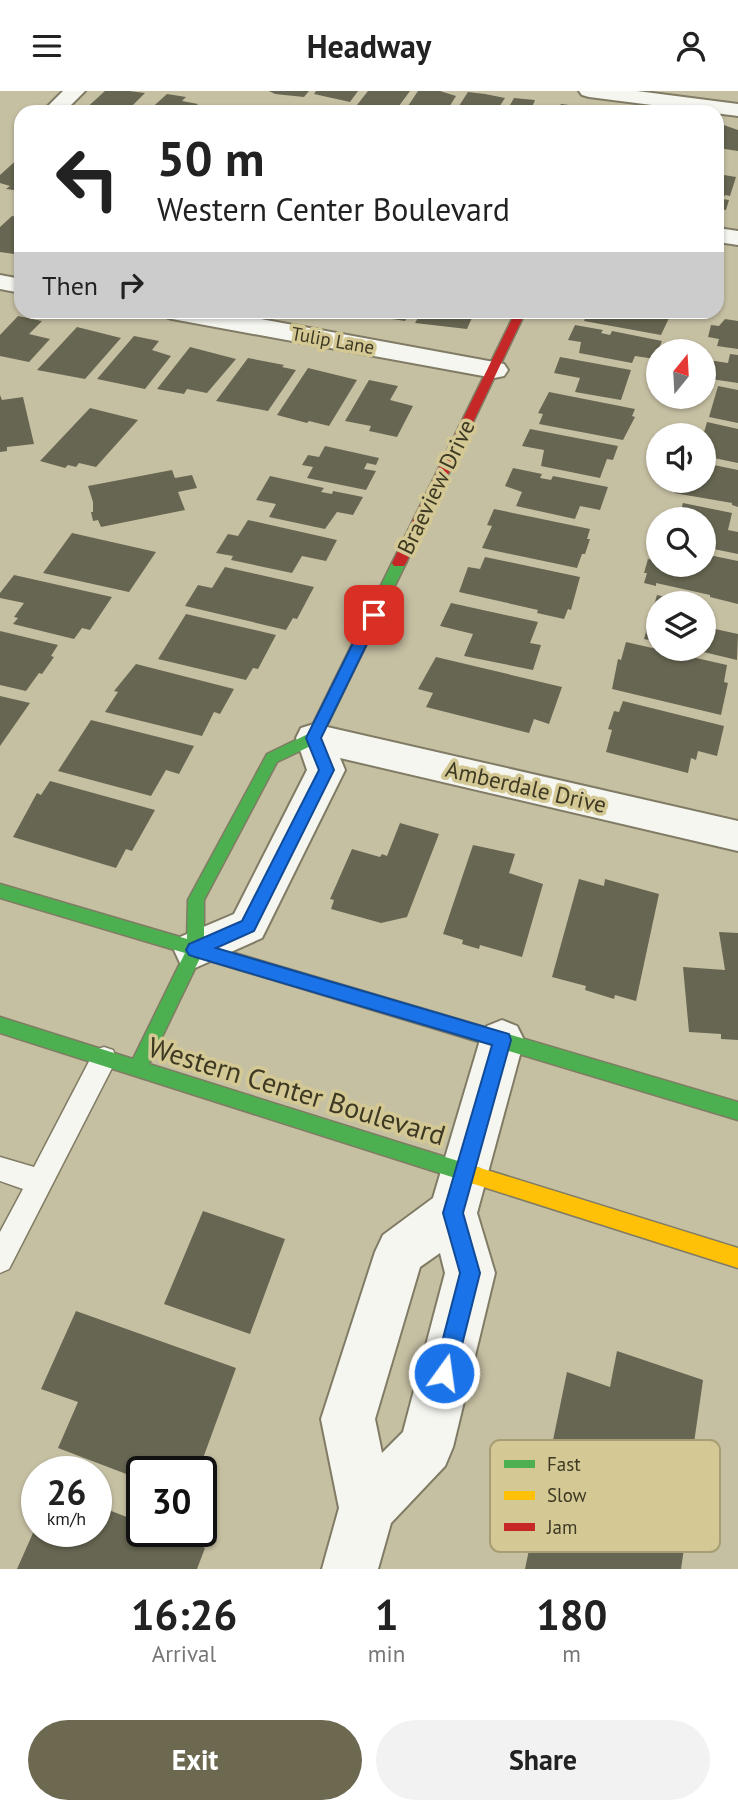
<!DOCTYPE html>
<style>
body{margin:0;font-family:"PT Sans",sans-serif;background:#f2f2f2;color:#222;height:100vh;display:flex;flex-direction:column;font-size:26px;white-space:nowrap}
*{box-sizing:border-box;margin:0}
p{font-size:23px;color:#767676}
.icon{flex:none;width:38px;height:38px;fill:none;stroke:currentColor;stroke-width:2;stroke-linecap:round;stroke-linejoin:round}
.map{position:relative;height:1478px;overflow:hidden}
.sheet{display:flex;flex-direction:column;background:#fff;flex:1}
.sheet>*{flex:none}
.guide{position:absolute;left:14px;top:14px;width:710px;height:214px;border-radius:21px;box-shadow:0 2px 5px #0004;background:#fff;color:#222;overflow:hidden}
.needle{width:46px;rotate:18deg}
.tools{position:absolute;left:646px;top:248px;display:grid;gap:14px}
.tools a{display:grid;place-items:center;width:70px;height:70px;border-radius:50%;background:#fff;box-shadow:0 2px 5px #0004;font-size:35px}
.speed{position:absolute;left:21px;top:1365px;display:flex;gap:14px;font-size:35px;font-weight:700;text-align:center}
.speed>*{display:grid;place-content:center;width:91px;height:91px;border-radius:50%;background:#fff;box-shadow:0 2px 5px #0004;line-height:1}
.speed small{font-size:18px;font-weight:400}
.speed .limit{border:4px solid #111;border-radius:10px;background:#fff;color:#111}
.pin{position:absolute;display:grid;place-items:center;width:60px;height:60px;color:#fff;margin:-30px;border-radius:14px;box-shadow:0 4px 10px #0006}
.me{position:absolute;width:77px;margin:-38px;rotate:14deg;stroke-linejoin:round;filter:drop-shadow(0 0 5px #0008)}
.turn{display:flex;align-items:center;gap:24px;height:147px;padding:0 28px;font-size:32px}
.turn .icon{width:91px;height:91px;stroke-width:2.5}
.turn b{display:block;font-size:49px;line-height:60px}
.then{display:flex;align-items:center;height:66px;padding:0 28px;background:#0003;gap:14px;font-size:26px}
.eta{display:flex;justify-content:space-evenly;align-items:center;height:119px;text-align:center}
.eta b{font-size:42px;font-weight:700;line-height:49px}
.cta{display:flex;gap:14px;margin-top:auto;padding:14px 28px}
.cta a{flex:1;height:80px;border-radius:42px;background:#6d6850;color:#fff;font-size:28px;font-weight:700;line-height:80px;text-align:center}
.cta a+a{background:#f2f2f2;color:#222}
header{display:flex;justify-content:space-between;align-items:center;height:91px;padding:0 28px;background:#fff;font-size:32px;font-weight:700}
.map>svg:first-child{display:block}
.building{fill:#676652}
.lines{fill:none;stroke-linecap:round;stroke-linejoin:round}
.lane-casing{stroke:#807b64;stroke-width:3}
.street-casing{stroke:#807b64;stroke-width:4}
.fast-casing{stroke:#807b64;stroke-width:3}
.slow-casing{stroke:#807b64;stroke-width:3}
.jam-casing{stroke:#807b64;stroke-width:3}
.lane{fill:#f6f6f1;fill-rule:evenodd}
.street{fill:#f6f6f1;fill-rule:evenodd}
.fast{fill:#4caf50;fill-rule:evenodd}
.slow{fill:#ffc107;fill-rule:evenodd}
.jam{fill:#c62828;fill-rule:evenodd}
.route{fill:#1a73e8;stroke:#114b97;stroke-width:2}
.labels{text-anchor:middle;stroke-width:7;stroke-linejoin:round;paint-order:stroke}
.far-street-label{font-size:19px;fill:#3d3923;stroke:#d4c995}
.street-label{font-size:23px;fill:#3d3923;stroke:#d4c995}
.near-street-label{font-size:28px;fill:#3d3923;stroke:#d4c995}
.key{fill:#d4c995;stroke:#a79e73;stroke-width:2}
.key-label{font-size:19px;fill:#3d3923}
</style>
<header><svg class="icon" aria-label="menu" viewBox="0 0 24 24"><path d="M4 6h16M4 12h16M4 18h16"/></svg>Headway<svg class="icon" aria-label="person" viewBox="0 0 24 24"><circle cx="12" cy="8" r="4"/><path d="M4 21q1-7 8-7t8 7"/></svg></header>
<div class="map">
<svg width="738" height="1478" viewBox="0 0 738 1478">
<rect width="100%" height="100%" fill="#c6c0a3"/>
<path class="building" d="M105,0H129L145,2L126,21H82Z
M269,0H309L304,6L275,3Z
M316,0H358L350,11L314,3Z
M368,0H410L396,19L357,14Z
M418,0H440L456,5L446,21L406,18Z
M468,1L485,3L505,7L496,21H455Z
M167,3L186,6L182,10L198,13L190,21H147Z
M514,7L535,9L532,16L551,21H506Z
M561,13L585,16L597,21H557Z
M718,32L738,39V60L718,57Z
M21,65V100L6,98L10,95L0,92V84Z
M718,83L736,86L730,105L725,104L723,108L729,109L726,119L718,118Z
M12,125L21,127V164L0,161V136Z
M383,220H410L405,230L380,226Z
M422,220H475L467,238L415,232Z
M588,220H668L667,224L670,225L661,244L584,230Z
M18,225L42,230L29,243L50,248L29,271L0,265V244Z
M725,228L738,230V258L717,255L719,248L708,246L711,234L719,235Z
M575,234L603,239L601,242L610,244L612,240L662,250L655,268L635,265L632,272L579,262L581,251L568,249Z
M77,236L121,247L85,288L37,279Z
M134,245L159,250L152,259L171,265L145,298L97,288Z
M190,256L236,268L207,302L187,298L184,303L157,298Z
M730,263L738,264V292L704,287L708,269L728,272Z
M560,266L631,279L621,309L575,301L580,287L554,282Z
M248,267L284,274L282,276L296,279L268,320L216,310Z
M308,277L357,289L329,335L309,330L307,332L277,324Z
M369,289L398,295L390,309L413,315L397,346L369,340L371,335L345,330Z
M718,295L738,299V332L709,326Z
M549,301L635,318L632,325L635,326L623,349L539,333L543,323L538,322Z
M0,304L2,309L23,306L34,353L7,356V360L0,361Z
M90,317L138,329L96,376L79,372L76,376L68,374L65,377L40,370Z
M707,331L738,338V372L704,365L703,345Z
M530,338L618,355L613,369L607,368L600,387L541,375L544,359L522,355Z
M325,355L379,367L376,374L367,372L364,378L376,380L366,399L307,387L313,376L302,374L308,364L319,366Z
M704,372L738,379V416L732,414V412L674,402L677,394H674L675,390H704Z
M513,377L542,383L540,387L551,389L553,385L608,396L600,419L580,415L575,428L516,415L522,401L505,395Z
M172,379L175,387L192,384L197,397L178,401L185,419L101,436L98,429L93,430L91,421H93V411L88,395Z
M270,385L324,397L321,401L332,403L333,400L363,406L353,424L337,421L325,438L269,426L276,413L256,409Z
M683,412L732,422L728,439L738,441V463L704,456V429H678Z
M494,418L590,438L587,448H590L585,463H582L577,477L482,457L492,435L487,434Z
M248,429L337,449L326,470L302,465L292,482L231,469L233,465L216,462L228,443L238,445Z
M72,442L156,461L129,501L43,482Z
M657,449L658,474H704V463L738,470V513L710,506V504L656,492V495L644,492L647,482H644L648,468L652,469Z
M485,466L580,486L571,519L568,518L564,528L537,522L538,519L459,501L468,476L480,478Z
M225,476L314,496L297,528L293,527L286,539L185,515L198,494L212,497Z
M14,484L112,506L90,539L82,537L74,548L13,533L18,527L14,526L24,512L0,507V502Z
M657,504L691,512L658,513V551L644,548Z
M451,512L538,531L530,552L541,554L533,579L464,565L473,543L440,535Z
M704,515L711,516L706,536L738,543L737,569L695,559L704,558Z
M186,523L276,544L258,578L253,577L246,589L158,568Z
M0,540L58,554L51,565L54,566L42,583L39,582L26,600L0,594Z
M626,551L727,574L724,591L728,592L721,624L612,598L618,568L621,569Z
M436,566L562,596L549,633L534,628L529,642L426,616L433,602L418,598Z
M136,573L234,598L220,623L214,621L202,645L105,621L118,601L114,600Z
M0,605L30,612L0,655Z
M623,610L724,635L717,665L698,660L696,669L691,667L688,682L606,661L612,639L608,638L614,620L619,621Z
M91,629L194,655L179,683L166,679L151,705L58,680Z
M50,690L155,719L132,760L126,758L116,777L13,746L37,702L41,704Z
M400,732L439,743L407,826L381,832L331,818L334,809L330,808L352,758L380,766L382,763L387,765Z
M473,754L515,763L509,782L543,793L522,866L480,854L479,858L462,853L463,849L443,843Z
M579,788L604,795L605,788L659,803L636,910L615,904L614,908L585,899L586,895L552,886Z
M719,841L738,842V949L721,948V943L689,941L683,876L725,879Z
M203,1120L285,1148L250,1243L164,1213Z
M76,1220L236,1277L198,1381H142V1389L58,1357L78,1311L41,1298Z
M617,1260L703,1289L687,1401L552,1354L567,1281L610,1296Z
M543,1392L686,1444L681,1478H525Z
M96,1414L142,1432V1440H163L205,1457L197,1478H17L37,1433V1440H96Z"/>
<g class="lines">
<g class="lane-casing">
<path id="lane" d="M104,956L113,959L116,967L113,975L9,1178L0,1182V1141L23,1098L0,1090V1066L34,1076L95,959Z"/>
</g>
<g class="street-casing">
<path id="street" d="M63,0H85L64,21H42Z
M579,0H637L738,13V25L589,6L582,4Z
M718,137L738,140V154L718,151Z
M0,184L21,188V202L0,198Z
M160,220H217L494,271L504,273L508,279L504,285L494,287L172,228L163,225Z
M314,633L738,730V760L340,667L345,679L262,847L195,877L180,872L174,859L180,846L234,823L307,679L296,647L301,637Z
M502,929L517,935L524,949L477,1122L495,1182L453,1356L445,1375L391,1432L378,1478H322L339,1417L321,1328L375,1161L383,1144L433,1107L480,949L487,935ZM440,1162L445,1182L403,1341L382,1362L375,1328L420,1176Z"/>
</g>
<g class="fast-casing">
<path id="fast" d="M399,468L406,472L319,651L277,671L204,809V853L738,1011V1029L200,867L149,973L474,1075L481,1077L484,1084L481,1091L474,1093L0,942V926L133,968L185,862L0,807V793L187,848L188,809L267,663L308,643L392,472Z"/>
</g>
<g class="slow-casing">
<path id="slow" d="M474,1075L738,1157V1177L474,1093L467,1091L464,1084L467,1077Z"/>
</g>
<g class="jam-casing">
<path id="jam" d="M516,220H526L406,472L404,475H394L392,472Z"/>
</g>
<use href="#lane" class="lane"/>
<use href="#street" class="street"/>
<use href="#fast" class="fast"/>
<use href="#slow" class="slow"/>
<use href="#jam" class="jam"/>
</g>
<path class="route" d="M374,519L381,524L321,647L334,679L254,840L216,857L509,943L511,949L463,1122L480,1182L455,1282L452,1289L444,1292L437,1289L434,1282L460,1182L443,1122L492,954L195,866L189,864L186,859L189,853L242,830L319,679L306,647L367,524Z"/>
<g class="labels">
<g class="far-street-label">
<text transform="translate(333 249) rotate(10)" y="7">Tulip Lane</text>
</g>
<g class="street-label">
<text transform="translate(436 396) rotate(-64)" y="8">Braeview Drive</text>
<text transform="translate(526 696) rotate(13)" y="8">Amberdale Drive</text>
</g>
<g class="near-street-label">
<text transform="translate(297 1000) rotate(17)" y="10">Western Center Boulevard</text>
</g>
</g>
<rect x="490" y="1349" width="230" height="112" rx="10" class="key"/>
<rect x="504" y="1369" width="31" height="8" fill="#4caf50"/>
<rect x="504" y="1400" width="31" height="9" fill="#ffc107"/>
<rect x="504" y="1432" width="31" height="8" fill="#c62828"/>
<g class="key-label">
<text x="547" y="1380">Fast</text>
<text x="547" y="1411">Slow</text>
<text x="547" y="1443">Jam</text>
</g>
</svg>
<div class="tools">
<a><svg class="needle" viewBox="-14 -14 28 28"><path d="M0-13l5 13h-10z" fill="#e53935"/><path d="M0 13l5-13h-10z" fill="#767676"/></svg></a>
<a><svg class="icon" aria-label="sound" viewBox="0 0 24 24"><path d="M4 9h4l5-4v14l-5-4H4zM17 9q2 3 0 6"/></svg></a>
<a><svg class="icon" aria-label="search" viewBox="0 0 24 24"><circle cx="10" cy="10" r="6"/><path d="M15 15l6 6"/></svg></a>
<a><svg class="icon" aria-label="layers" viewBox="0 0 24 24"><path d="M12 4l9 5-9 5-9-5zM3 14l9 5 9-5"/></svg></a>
</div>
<div class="speed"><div>26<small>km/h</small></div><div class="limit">30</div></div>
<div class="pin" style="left:374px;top:524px;background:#d93025"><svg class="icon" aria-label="arrive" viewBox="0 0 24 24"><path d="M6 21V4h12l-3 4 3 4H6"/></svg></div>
<svg class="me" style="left:444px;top:1282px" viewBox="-20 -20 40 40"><circle r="17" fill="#1a73e8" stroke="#fff" stroke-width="3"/><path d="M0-11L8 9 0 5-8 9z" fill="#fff"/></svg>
<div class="guide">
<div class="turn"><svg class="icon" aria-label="left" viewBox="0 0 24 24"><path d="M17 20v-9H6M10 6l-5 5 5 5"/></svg><div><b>50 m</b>Western Center Boulevard</div></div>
<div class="then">Then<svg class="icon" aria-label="right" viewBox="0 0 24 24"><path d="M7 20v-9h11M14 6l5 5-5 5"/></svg></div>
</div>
</div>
<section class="sheet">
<div class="eta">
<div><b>16:26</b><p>Arrival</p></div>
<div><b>1</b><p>min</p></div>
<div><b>180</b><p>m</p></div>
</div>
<div class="cta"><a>Exit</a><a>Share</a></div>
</section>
